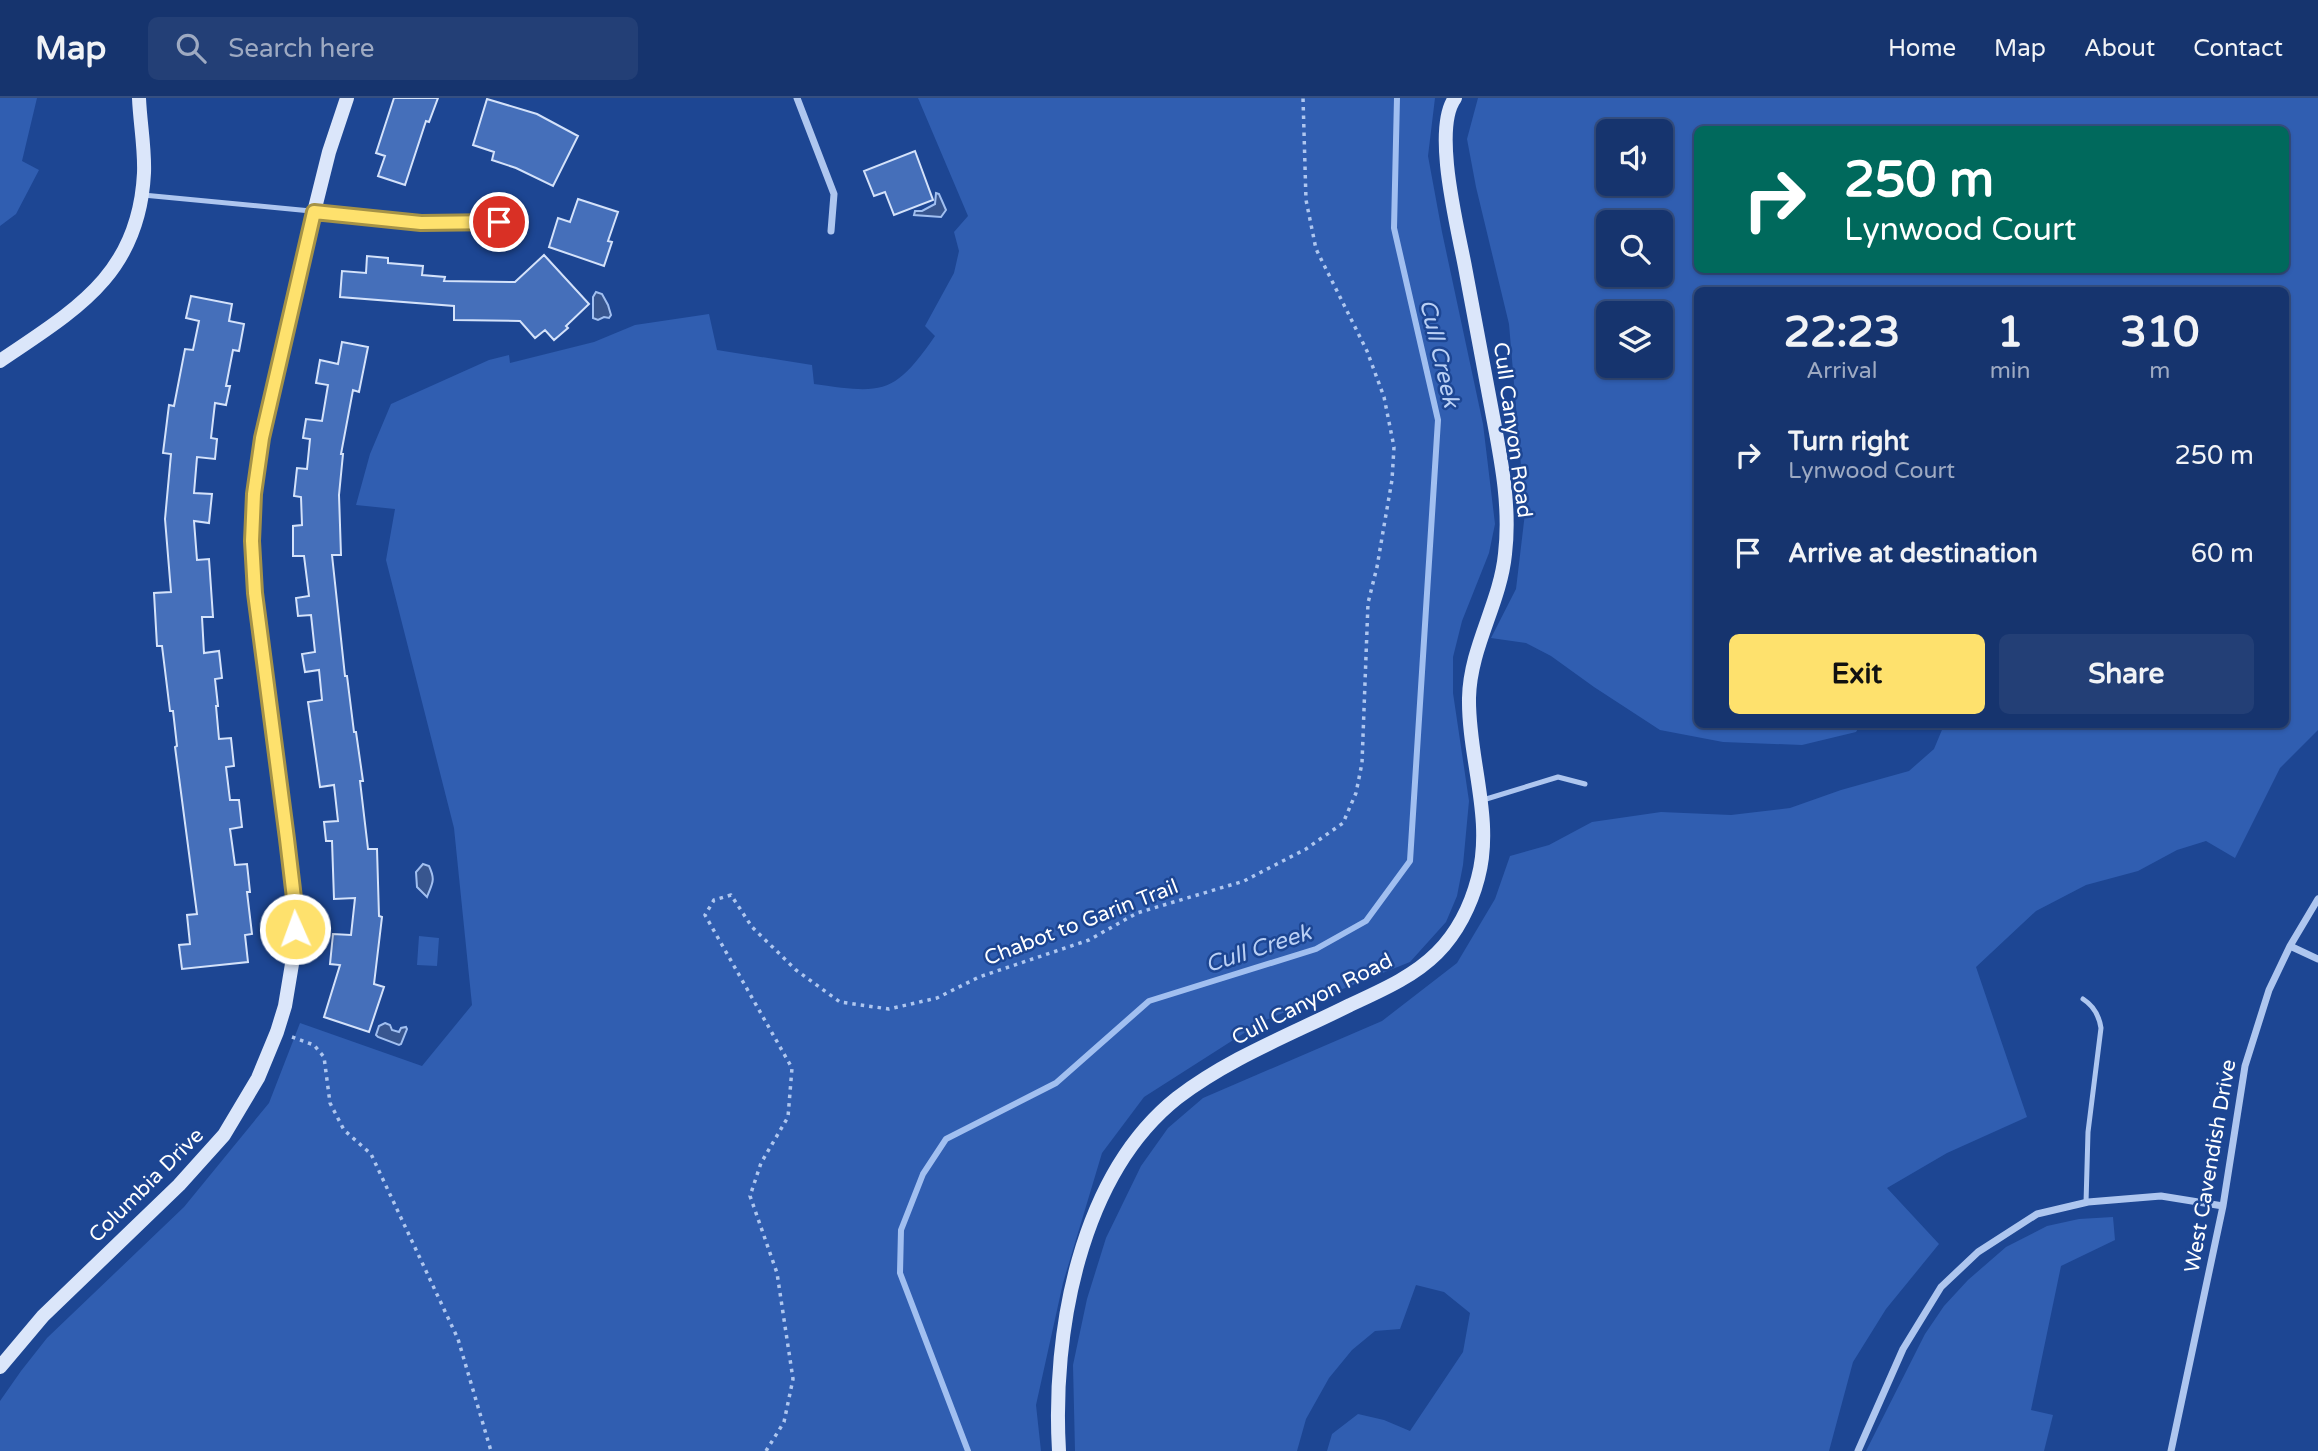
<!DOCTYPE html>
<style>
body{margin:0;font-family:"Varela Round",sans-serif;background:#233f76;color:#f1f3f6;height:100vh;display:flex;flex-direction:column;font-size:26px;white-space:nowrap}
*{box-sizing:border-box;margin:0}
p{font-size:23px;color:#9eaac2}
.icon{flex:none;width:38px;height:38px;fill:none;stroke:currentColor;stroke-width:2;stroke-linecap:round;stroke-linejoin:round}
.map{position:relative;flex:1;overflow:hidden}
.side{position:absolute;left:1694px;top:189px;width:595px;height:441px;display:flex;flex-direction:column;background:#16346e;border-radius:10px;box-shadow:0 2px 5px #0004,0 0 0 2px #354f81}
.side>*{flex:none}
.banner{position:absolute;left:1694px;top:28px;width:595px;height:147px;border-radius:10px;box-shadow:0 2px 5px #0004,0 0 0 2px #354f81;background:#00695c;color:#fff;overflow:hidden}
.fabs{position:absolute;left:1596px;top:21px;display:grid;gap:14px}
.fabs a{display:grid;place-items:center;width:77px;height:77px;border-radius:10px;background:#16346e;box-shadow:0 2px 5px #0004,0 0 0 2px #354f81;font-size:35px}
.pin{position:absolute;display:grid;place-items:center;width:60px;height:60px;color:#fff;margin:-30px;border:4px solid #fff;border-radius:50%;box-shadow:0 2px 7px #0007}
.me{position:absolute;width:77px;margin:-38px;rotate:358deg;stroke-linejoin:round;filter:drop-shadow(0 0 5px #0008)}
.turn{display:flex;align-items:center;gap:24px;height:147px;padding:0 35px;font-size:32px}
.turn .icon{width:91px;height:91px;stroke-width:2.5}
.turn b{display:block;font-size:49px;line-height:60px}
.eta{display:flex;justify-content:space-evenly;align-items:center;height:119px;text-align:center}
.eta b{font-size:42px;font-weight:700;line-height:49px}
.action{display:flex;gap:14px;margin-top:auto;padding:14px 35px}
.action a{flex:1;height:80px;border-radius:10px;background:#fee16d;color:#111;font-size:28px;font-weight:700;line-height:80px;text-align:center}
.action a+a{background:#233f76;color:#f1f3f6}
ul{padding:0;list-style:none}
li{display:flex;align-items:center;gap:21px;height:98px;padding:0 35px}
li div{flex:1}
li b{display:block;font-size:26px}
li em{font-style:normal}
header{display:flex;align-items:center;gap:42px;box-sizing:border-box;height:98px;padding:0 35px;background:#16346e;border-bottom:2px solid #354f81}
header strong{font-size:33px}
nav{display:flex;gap:38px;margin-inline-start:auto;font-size:24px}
.search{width:490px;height:63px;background:#233f76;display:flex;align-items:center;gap:18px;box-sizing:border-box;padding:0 24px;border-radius:10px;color:#9eaac2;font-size:26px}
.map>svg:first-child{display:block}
.green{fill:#305eb1;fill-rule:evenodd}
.water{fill:#38568f;stroke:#a1bff0;stroke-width:2}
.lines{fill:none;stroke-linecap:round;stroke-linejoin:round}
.stream{stroke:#a1bff0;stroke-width:6}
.building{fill:#456fba;stroke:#d4e2fa;stroke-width:2}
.path{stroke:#aec6ef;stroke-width:3.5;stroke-dasharray:3.5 5;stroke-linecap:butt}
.lane{stroke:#aec6ef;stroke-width:5}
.street{stroke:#aec6ef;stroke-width:7}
.secondary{stroke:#dbe6fa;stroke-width:14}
.route-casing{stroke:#a59247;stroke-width:18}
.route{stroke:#fee16d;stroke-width:12}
.labels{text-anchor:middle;stroke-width:5;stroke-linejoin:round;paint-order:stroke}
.street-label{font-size:21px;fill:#fff;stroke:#1d4693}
.water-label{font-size:23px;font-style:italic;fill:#bad0f5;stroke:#1d4693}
</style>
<header>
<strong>Map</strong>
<div class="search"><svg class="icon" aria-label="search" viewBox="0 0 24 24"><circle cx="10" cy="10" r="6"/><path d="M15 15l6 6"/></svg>Search here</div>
<nav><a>Home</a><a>Map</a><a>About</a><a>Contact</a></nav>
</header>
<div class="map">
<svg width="2318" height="1353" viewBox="0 0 2318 1353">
<rect width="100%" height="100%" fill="#1d4693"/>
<path class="green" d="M0,0H37L22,63L39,72L16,116L0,128Z
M918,0H1435L1428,58L1442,134L1483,326L1495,426L1489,455L1462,523L1453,559V595L1469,703L1463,767L1457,798L1446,824L1410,864L1263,923L1144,999L1102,1055L1063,1185L1036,1307L1041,1353H0V1303L21,1273L47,1240L184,1109L269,1005L300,925L422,968L472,907L454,730L386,462L395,411L356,407L370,356L391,306L489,262L509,257L510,265L594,244L635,227L709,216L717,252L812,267L814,286C883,296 894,297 935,238L925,228L954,175L959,153L954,134L968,118Z
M1478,0H2318V632L2280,670L2235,760L2206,743L2177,752L2138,773L2086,787L2036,813L1976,869L2027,1019L1947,1055L1887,1090L1939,1146L1886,1211L1853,1264L1829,1353H1327L1332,1336L1358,1316L1384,1322L1410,1333L1463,1254L1470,1215L1444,1194L1416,1187L1400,1231L1375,1233L1352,1252L1329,1280L1306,1321L1297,1353H1075L1073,1267L1087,1201L1106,1140L1141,1068L1168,1030L1203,1000L1382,923L1457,865L1495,801L1510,758L1549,747L1592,724L1661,714L1731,717L1790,710L1841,692L1909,673L1934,651L1944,627L2286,626V192H1698V626L1860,627L1856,634L1802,647L1723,644L1660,632L1594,589L1551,558L1526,545L1491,540L1516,491L1525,415L1509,226L1476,89L1467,41ZM1698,32H2286V172H1698ZM1608,33H1661V86H1608ZM1608,124H1661V177H1608ZM1608,215H1661V268H1608Z
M419,838L439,840L437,868L417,867Z
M2113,1119L2115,1142L2061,1168L2031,1312L2053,1317L2044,1353H1866L1925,1236L1944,1208L1968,1182L2006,1149L2047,1128L2079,1121Z"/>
<path class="water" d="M936,95L939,96L946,112L941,119L914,117L915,113H922L935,106Z
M596,194L602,196L608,207L611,217L609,220L604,219L598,222L593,220V199Z
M423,766L429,768C436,783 432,785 427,799L417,789L416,774Z
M385,925L390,927L392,932L399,934L401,930L406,929L407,931L401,946L399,947L378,939L376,937L379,928Z"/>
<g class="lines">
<path class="stream" d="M968,1353L900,1175L901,1132L923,1076L946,1041L1056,985L1149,903L1316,851L1366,823L1410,763L1438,322L1394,130L1397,0"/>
</g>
<path class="building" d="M394,0H438L429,24L426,23L405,87L378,78L385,58L376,55Z
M487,1L537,16L578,38L553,88L516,70L492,62L494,54L473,47Z
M915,53L933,102L894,117L885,94L874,98L864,73Z
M578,101L618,114L608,143L612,144L604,168L549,149L558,120L570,124Z
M544,157L589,206L566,228L568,230L554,242L545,232L535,240L520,223L454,222V208L340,199L342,173L366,175L367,158L388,160V165L423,168L422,177L445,179L444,183L515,184Z
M191,198L232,206L229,223L244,226L239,253L233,252L226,288H230L226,307L215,305L211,340L217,341L215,361L197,359L194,395L212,396L209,425L194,423L197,462L209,461L213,519H202L204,555L219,553L222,580L215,581L218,608H216L219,641L231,640L234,668L226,669L230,702H239L242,729L230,731L235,767L247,766L250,794H247L252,836L245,837L248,864L182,871L179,847L190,846L187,817L197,816L175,649L177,648L173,613H170L162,548H157L154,495L171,494L165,421L171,356L163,355L169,307L174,308L185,251L193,252L199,223L186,220Z
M342,244L368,249L359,294L353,292L341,356H343L339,397L341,457H332L345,578H347L354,634H356L363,683H360L368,751H377L379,818L382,819L374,886L384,889L369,934L324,919L340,867L330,866L333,836L351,837L355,800L334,801L332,743H326L324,724L338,723L334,687L320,689L308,604L322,602L319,572L305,574L302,556L315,554L311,517L298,518L296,500L309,498L304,458H293V428L302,427L301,399L294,398L297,370L307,371L310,341L303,340L306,321L322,323L328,287L316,285L320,262L338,266Z"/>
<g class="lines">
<path class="path" d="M292,939L314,947L324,959L330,1005L344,1032L371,1056L458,1241L491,1353
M766,1353L784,1324L793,1281L777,1175L750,1098L761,1065L788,1019L792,970L705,817L714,802L731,797L752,829L796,872L840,904L889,911L937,900L979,879L1089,842L1137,815L1244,783L1306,751L1343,725L1356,695L1362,665L1368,505L1377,469L1384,428L1392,382L1394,349L1384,299L1367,253L1316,151L1306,102L1303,0"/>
<path class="lane" d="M143,97L311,113
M1483,702L1558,679L1585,686
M2083,901C2094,908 2099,917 2101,930L2088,1034L2086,1105"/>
<path class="street" d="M797,0L834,96L831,133
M314,114L421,125L499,124
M2290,848L2318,861
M1858,1353L1903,1251L1941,1189L1978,1154L2037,1116L2088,1104L2161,1098L2223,1108
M2171,1353L2223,1108L2245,968L2269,892L2290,848L2318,801"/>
<path class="secondary" d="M0,263C75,212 139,177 144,75C145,50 140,25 139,0
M0,1269L43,1218L179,1087L224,1037L258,980L277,934L285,908L294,854V800L255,495L252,443L254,396L262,340L314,114L329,54L347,0
M1059,1353C1052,1236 1079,1078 1177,1000C1229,960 1292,936 1350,907C1380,893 1413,879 1437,855C1457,835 1471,807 1478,780C1494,721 1468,660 1469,600C1470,549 1500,506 1505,456C1511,406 1500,357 1491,308C1482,262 1474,215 1465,169C1458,131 1432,31 1455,0"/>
</g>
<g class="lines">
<g class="route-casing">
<path id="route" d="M295,831L294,800L287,741L255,495L252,443L254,396L262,340L314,114L421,125L499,124"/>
</g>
<use href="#route" class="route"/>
</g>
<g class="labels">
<g class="street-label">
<text transform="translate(1513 332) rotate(82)" y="7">Cull Canyon Road</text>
<text transform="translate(1081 824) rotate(-21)" y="7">Chabot to Garin Trail</text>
<text transform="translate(1312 901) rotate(-27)" y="7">Cull Canyon Road</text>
<text transform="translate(2210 1068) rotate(-80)" y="7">West Cavendish Drive</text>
<text transform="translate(146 1087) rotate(-45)" y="7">Columbia Drive</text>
</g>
<g class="water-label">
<text transform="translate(1440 255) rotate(77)" y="8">Cull Creek</text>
<text transform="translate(1258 850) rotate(-18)" y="8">Cull Creek</text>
</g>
</g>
</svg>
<div class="fabs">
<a><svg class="icon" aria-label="sound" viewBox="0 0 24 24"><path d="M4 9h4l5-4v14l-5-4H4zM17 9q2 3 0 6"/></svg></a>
<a><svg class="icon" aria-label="search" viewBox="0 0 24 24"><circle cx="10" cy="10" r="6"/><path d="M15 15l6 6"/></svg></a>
<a><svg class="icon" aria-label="layers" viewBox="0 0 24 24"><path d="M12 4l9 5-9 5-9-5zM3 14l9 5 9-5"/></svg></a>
</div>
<div class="pin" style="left:499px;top:124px;background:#d93025"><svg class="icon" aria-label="arrive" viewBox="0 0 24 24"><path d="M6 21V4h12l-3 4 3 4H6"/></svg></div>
<svg class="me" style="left:295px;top:831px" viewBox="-20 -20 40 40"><circle r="17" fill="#fee16d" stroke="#fff" stroke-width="3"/><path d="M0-11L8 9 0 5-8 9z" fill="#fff"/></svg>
<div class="banner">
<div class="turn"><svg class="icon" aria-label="right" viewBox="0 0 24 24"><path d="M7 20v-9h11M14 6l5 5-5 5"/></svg><div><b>250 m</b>Lynwood Court</div></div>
</div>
<section class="side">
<div class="eta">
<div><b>22:23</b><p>Arrival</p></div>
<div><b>1</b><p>min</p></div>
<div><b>310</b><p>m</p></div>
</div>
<ul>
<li><svg class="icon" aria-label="right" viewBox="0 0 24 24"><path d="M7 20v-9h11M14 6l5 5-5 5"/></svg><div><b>Turn right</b><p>Lynwood Court</p></div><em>250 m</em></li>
<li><svg class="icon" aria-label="arrive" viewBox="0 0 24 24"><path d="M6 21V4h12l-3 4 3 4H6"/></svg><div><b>Arrive at destination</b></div><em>60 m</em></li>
</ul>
<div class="action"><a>Exit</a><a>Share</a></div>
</section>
</div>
